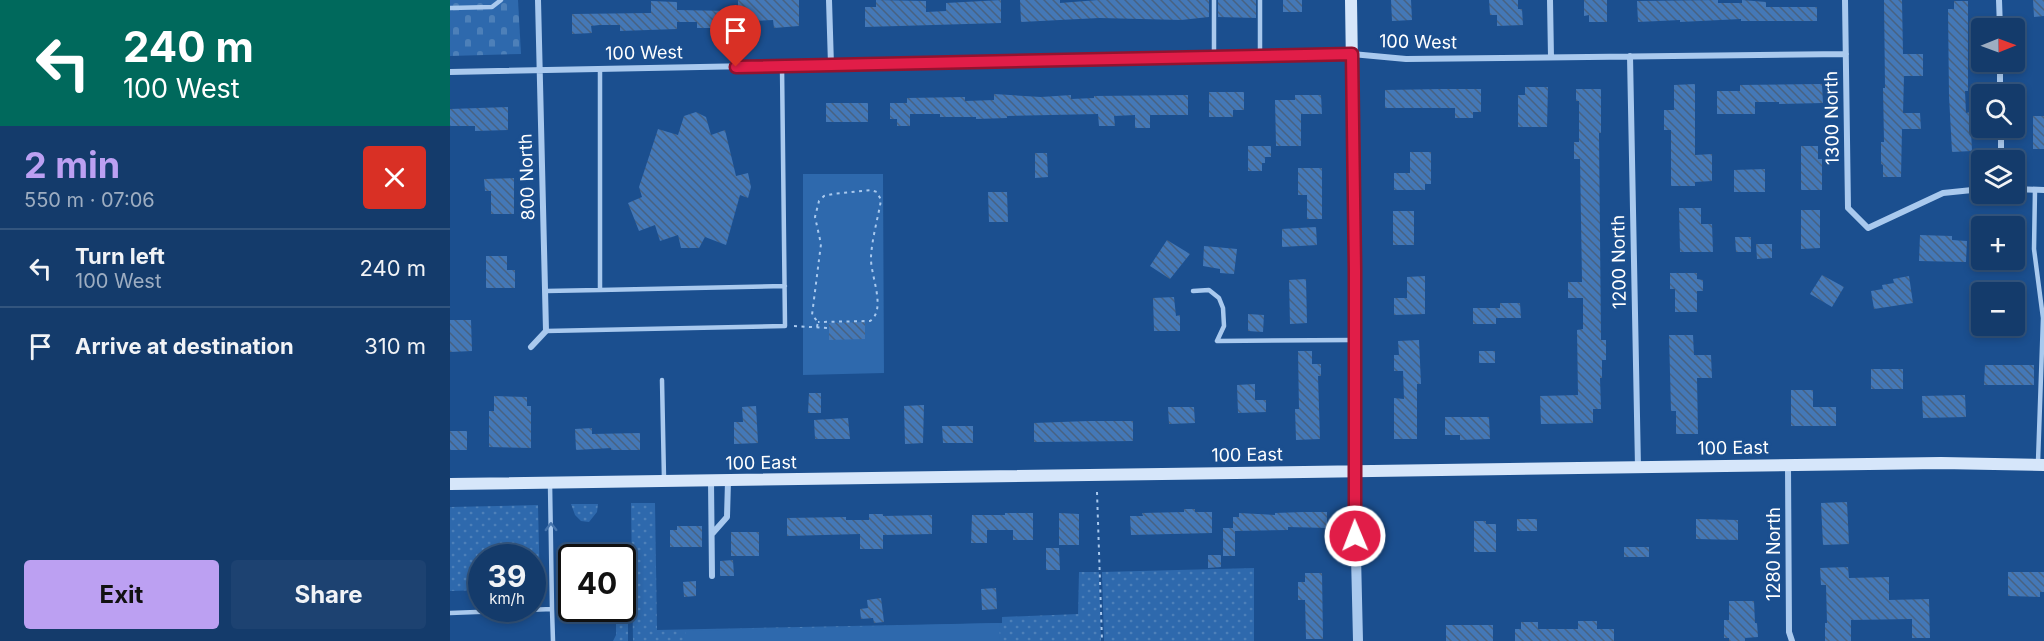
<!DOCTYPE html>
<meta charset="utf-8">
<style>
body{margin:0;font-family:Inter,sans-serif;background:#1d4271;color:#f1f3f6;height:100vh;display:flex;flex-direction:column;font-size:22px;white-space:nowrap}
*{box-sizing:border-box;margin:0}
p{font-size:20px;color:#9dadc1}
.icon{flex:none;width:33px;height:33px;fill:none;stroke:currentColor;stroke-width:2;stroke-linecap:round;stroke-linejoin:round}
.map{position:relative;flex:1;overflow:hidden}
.panel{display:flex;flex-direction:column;background:#143b6b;width:450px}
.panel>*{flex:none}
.guide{background:#00695c;color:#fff;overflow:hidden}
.needle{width:39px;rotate:89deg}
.tools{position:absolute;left:1521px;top:18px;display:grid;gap:12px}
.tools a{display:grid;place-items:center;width:54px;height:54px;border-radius:6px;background:#143b6b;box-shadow:0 3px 9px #0003,0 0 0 2px #33557e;font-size:30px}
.speed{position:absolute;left:18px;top:544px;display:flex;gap:12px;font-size:30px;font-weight:700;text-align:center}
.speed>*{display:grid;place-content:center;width:78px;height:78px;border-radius:50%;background:#143b6b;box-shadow:0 3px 9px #0003,0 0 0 2px #33557e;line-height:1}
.speed small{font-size:15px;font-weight:400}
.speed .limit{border:3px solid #111;border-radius:9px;background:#fff;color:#111}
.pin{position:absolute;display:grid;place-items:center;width:51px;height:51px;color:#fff;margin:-62px -26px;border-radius:50% 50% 50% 0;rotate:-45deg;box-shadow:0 0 6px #0007}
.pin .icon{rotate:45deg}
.me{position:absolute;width:66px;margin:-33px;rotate:359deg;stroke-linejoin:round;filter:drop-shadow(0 0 4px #0008)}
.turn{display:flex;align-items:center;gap:21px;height:126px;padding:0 24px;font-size:27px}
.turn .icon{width:78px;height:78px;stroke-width:2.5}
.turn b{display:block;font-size:42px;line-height:51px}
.round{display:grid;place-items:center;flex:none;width:63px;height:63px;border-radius:6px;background:#1d4271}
.headline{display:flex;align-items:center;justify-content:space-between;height:102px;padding:0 24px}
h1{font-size:36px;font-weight:700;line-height:45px;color:#bca0f2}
.cta{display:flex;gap:12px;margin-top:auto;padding:12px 24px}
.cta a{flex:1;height:69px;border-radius:6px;background:#bca0f2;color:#111;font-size:24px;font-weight:700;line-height:69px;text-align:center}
.cta a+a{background:#1d4271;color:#f1f3f6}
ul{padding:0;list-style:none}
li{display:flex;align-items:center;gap:18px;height:78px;padding:0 24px;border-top:2px solid #33557e}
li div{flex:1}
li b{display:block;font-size:22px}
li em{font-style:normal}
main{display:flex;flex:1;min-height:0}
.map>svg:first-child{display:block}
.grass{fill:url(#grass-dots)}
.cemetery{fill:url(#cemetery-stones)}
.green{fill:#2e69ad}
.building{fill:url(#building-back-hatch)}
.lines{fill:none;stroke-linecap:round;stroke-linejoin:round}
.path{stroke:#a9c9ee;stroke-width:2;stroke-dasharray:3 4.5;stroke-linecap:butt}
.service{stroke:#a9c9ee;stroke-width:4.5}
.minor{stroke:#a9c9ee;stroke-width:6}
.tertiary{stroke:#a9c9ee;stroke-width:10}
.secondary{stroke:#d6e6fa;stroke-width:12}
.oneway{stroke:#4674ac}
.route-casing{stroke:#92132f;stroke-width:15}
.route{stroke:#e11d48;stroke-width:10}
.labels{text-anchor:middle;stroke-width:6;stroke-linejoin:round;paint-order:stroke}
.street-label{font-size:18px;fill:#fff;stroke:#1b4f8f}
</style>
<main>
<section class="panel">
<div class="guide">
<div class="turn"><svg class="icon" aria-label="left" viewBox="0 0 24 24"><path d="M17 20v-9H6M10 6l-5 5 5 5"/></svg><div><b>240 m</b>100 West</div></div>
</div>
<div class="headline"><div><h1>2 min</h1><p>550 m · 07:06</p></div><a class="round" style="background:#d93025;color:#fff"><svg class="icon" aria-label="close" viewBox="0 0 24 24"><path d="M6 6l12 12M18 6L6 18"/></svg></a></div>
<ul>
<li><svg class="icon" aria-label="left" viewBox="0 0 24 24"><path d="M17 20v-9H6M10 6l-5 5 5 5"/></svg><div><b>Turn left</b><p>100 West</p></div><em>240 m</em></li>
<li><svg class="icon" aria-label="arrive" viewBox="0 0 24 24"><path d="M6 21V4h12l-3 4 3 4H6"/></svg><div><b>Arrive at destination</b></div><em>310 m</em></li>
</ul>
<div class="cta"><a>Exit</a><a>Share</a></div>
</section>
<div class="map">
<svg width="1594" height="641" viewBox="0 0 1594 641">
<defs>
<pattern id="grass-dots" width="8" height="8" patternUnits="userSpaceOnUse" patternTransform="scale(1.5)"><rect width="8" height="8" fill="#2e69ad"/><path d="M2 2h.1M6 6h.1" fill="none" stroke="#4d80b9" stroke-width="1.8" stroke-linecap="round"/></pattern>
<pattern id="cemetery-stones" width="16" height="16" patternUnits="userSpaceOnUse" patternTransform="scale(1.5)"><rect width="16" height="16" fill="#2e69ad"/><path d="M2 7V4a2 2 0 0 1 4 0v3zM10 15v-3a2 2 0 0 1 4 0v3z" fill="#4d80b9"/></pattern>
<pattern id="building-back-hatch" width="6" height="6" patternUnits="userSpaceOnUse" patternTransform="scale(1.5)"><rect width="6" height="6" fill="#4478b7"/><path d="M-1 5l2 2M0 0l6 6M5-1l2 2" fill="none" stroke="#486282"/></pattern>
</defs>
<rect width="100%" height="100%" fill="#1b4f8f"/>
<path class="grass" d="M181,503H205L207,630L552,623V617L628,614L629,572H649L651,641H183Z
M121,504H148L147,512L139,522L131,521L125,515Z
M88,505L90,589H83L82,558H32L31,590L0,591V507Z
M804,568V641H654L652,572Z
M178,616V641H163L166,635V620L171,617Z"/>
<path class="cemetery" d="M0,0H68L71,54L0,56Z"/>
<path class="green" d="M353,174H433L434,373L353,375Z
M549,623L550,641H236V631Z"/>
<path class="building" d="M288,0H349V26L324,28L323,20L302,21V28H247V22H227V29L170,31V25H149L141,26L142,33L122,34V14L201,13V1L227,2V10L282,11L288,9Z
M426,0L476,1V12L496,11V3L551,0V23L415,27V7H426Z
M570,0H610V3L648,0H759V17L731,20L649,18L571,22Z
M768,0H806V18L768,17Z
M833,0H852V12H833Z
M941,0H961L962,20L942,21Z
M1039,0H1068V9H1072L1073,25L1047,26V15H1040Z
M1134,0H1157V22H1139V15L1134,16Z
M1268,0V3H1292V0L1316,2V7H1367V21H1291V19L1230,22V20L1188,22L1187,1Z
M1434,0H1452L1453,54H1473V76H1454L1453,113H1470L1471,129H1452L1451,177H1433V165L1431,164V142H1434L1433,88H1435Z
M1583,0H1594V16L1584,17Z
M1504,1H1518V91H1515L1516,113L1520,112L1522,151L1502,152L1499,96L1498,9H1504Z
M1245,84V155L1262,154V181L1245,182V186H1221V130H1214V110H1224V85Z
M1372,84L1373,103L1329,104V102H1305V114H1267V91H1290V85Z
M1075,87H1098L1097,127H1068V95H1075Z
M992,89H1031V112H1023V118H1005V108H935V90Z
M1126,89H1151V133H1149L1151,340H1156V360H1152V378H1150L1151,409H1143V423L1091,424L1090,396L1128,395L1127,330L1133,329V298H1118V282H1132L1130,159H1124V142H1129V101H1126Z
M759,92H794V110H783V117H759Z
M544,94L591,97L621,95V99L644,98V96L738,95V115H700V128H685V115L664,116L665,126H649L648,114L557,116V118L526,119V117H490V114H460V126H447V119H440V103H457V98L515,97V101L544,100Z
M845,95H871L872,114H851V146H826L825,100H845Z
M376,103H418V122H376Z
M58,107V130L25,131V126H0V109Z
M246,112L256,117L261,135L275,130L286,176L298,173L301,187L298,198L290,195L276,245L255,237L249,248H231L228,235L210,241L205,225L189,231L178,203L192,197L189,187L208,129L228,135L234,116Z
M1583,116H1594V149H1583Z
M798,146H821V157H815V163H812V171H798Z
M1351,146H1368V159H1372V190H1351Z
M960,152H981V184H975V190H944V173H960Z
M585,153H597L598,177L585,178Z
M848,168H872V219H857V195H848Z
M1315,169V192H1284V170Z
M64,178V214H41V191H35L34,179Z
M538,192H557L558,222H539Z
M1229,208H1251V224H1262L1263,252H1230Z
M1351,210H1370V248L1351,249Z
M943,211H964V245H943Z
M866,227L867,245L832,247V229Z
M1470,235L1502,236V240L1517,241L1516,262L1469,261Z
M1285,237H1301V252H1286Z
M717,240L740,254L720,279L700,266Z
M1306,244H1322V258L1307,259Z
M754,246L787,249L784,274L770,273V269L753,266Z
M36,256H57V270H65V288H36Z
M1220,273H1247V279L1253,280V291H1247V312H1225V289H1220Z
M1372,275L1394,287L1382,307L1360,294Z
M975,276V314L944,315V298H957V277Z
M1459,276L1463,303L1424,309L1421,291L1433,289L1432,285L1444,283L1443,279Z
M856,279L857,323L840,324L839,280Z
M724,297L726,316L730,315V331H704L703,298Z
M1050,303H1070L1071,318H1046V324H1023V308H1050Z
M798,314L814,315L813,332L798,331Z
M0,320H21L22,351L0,352Z
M415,322V339L379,340V323Z
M1219,335H1243L1244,355H1261L1262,378H1247L1248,434H1226V411H1221Z
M969,340L971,384H967V439H944V398L954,399L953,371H944V355H949L948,341Z
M848,351H862V364H871V376H868L870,439L846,440L845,409H849Z
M1029,351H1045V363H1029Z
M1535,365H1584V385H1534Z
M1421,369H1453V389H1421Z
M805,384V400H816V412L788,413L787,385Z
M1341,390H1363V407H1386V426H1341Z
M359,393H371V413H358Z
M1515,395L1516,417L1473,418L1472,396Z
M44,396L77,397V406H81V448L39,447V411H44Z
M474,405L473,443L455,444L454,406Z
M306,406L308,443L284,444V422H293L292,407Z
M718,407H744L745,423L719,424Z
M995,417H1039L1040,439L1010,440V435H995Z
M398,418L400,439H365L364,420Z
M638,421H683V441L584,442V423Z
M492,426H523V443H493Z
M142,428V434L190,433V450H161V448L126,450L125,429Z
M0,431H17V450H0Z
M1397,502L1399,544L1373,545L1371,503Z
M734,509H745V512H762V533L681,535L680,516H693L692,513L734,512Z
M853,512H877V528L838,527V530L785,531V556H773V528H783V517H789V513L825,515V513Z
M555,513H583V540H563V530H537V543H521L522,515H555Z
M609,513L629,514V545H609Z
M419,514H433V516L482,515V534L433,535V549H410V534L337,536V518L396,517V520H419Z
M1067,519H1087V531H1067Z
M1246,519L1288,520V540L1246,539Z
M1024,521H1036V524H1046V552H1024Z
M227,526H252V547H220V530H227Z
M281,532H309V556H281Z
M1174,547H1199V557H1174Z
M596,548H609L610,570H596Z
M758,555H771V567L758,568Z
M283,560L284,576H270V561Z
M1398,567L1399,578L1439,577V600L1479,599L1480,638H1462V619L1401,620V641H1375V623H1377L1376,585H1371L1370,568Z
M1558,572H1594V592H1590V597L1558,596Z
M855,573H872L873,639H856L855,600H848V582H855Z
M246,581V596L234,597L233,582Z
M546,588L547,609L532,610L531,589Z
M431,598L434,622L424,623L423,618L411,619L410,609L418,608L417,600Z
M1279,601H1304L1305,623H1307L1308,637L1295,638V641H1279V638H1274V620H1279Z
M1128,621H1147V629H1164V641H1065V629H1071V622H1088V629H1128Z
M996,625H1043V641H996Z"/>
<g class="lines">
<path class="path" d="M344,326L377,328
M367,327L368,322L362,315L371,244L365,217L369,201L374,196L383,194L421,190L427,192L431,200C428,218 422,238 421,257C420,275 437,309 420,321L368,322
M647,492L652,641"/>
<path class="service" d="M764,0V57
M0,8L42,7L51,0
M810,56V0
M1585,190L1584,249L1593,318L1588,462
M150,290L335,286
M96,291L150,290V69
M743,291L759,290L769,298L773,308L774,326L767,341L905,340
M96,331L335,326L332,66
M212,380L214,479
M102,609L103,641
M0,613L102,609L100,483"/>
<path class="minor" d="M379,0L381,65
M1100,0L1101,57
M1395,0L1398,208L1418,228L1493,193L1532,189
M1549,0L1550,28
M1180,56L1188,467
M1550,62V94
M0,72L902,54L956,59L1396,54
M1551,128V160
M1564,189L1594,190
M81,347L96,331L88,0
M1338,466L1339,632L1342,641
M261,481L262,576
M262,534L277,517L278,481"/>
<path class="tertiary" d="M904,470L908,641"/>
<path class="secondary" d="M901,0L905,270L904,470
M0,484L1491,463L1594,465"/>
</g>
<defs><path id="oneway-chevron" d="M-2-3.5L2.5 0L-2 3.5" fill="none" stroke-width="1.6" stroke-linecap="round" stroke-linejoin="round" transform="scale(1.5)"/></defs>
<use class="oneway" href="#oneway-chevron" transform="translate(101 527) rotate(-91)"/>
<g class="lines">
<g class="route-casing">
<path id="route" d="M286,67L902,54L905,270V536"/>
</g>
<use href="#route" class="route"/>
</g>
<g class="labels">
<g class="street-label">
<text transform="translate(968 42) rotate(1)" y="6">100 West</text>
<text transform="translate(194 53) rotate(-1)" y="6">100 West</text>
<text transform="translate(1382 118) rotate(-91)" y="6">1300 North</text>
<text transform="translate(77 177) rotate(-92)" y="6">800 North</text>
<text transform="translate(1169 262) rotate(-91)" y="6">1200 North</text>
<text transform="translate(1283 448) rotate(-1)" y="6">100 East</text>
<text transform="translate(797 455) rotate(-1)" y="6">100 East</text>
<text transform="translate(311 463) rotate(-1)" y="6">100 East</text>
<text transform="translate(1324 554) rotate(-90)" y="6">1280 North</text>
</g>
</g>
</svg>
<div class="tools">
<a><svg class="needle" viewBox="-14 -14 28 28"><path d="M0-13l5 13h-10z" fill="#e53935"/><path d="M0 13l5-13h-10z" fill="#9dadc1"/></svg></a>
<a><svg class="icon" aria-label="search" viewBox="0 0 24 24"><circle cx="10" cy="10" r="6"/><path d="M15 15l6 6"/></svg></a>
<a><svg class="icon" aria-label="layers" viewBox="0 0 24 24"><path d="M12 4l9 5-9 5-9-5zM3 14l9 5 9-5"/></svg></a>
<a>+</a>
<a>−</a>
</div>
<div class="speed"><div>39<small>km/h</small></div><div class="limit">40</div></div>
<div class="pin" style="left:286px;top:67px;background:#d93025"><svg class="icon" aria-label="arrive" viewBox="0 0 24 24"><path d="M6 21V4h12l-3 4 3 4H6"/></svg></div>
<svg class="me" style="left:905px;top:536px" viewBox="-20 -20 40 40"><circle r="17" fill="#e11d48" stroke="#fff" stroke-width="3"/><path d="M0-11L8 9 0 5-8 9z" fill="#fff"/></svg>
</div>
</main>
